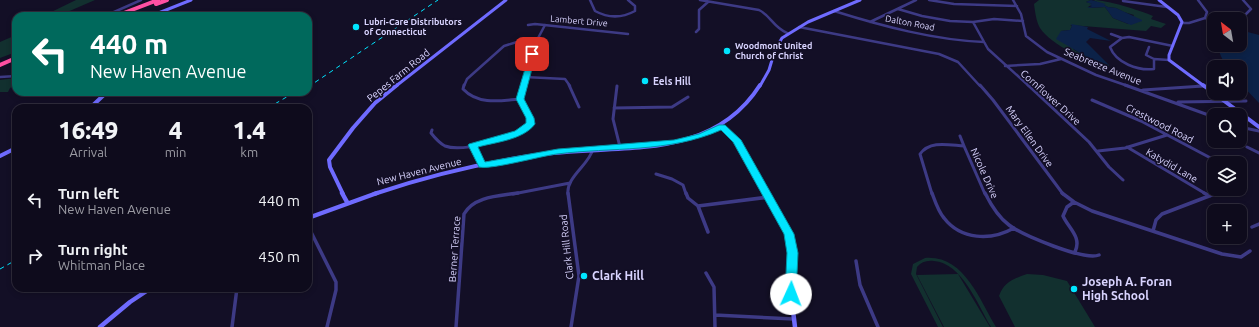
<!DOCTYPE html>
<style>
body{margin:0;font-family:Ubuntu,sans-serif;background:#1c1929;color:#f1f3f6;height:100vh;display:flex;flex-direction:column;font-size:15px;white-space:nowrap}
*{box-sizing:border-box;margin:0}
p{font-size:13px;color:#9b9ba3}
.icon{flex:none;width:22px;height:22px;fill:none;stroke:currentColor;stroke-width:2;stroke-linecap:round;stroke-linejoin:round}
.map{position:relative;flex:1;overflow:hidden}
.side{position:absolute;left:12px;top:104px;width:300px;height:188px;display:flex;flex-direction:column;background:#0e0b1c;border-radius:12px;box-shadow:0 2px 6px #0003,0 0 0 1px #2e2b3b}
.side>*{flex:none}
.top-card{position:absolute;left:12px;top:12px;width:300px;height:84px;border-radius:12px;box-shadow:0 2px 6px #0003,0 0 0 1px #2e2b3b;background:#00695c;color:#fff;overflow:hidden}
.needle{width:26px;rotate:329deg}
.controls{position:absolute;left:1207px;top:12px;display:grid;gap:8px}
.controls a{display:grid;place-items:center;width:40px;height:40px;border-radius:8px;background:#0e0b1c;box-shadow:0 2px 6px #0003,0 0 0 1px #2e2b3b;font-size:20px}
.pin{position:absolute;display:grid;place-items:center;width:34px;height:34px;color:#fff;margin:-17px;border-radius:8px;box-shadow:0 2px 6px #0006}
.me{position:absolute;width:44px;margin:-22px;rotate:2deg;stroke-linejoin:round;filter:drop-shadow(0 0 3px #0008)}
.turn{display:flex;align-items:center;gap:14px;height:84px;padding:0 12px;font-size:18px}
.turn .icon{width:52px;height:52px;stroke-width:2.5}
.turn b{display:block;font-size:28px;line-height:34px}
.eta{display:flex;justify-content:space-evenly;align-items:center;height:68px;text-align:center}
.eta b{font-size:24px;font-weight:800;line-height:28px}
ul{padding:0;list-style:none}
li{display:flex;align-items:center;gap:12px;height:56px;padding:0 12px}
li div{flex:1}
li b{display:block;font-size:15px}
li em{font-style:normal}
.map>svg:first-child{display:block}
.green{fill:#12302f}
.water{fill:#0c2248}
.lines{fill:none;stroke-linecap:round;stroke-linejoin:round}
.street-far2{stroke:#3d3a85;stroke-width:2.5}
.street-far1{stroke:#3d3a85;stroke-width:3}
.street{stroke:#3d3a85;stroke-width:3.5}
.secondary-far2{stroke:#6f6bff;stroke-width:3}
.secondary-far1{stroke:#6f6bff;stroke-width:4}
.secondary{stroke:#6f6bff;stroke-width:4.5}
.highway{stroke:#ff4fa3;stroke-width:4}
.rail{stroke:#00e5ff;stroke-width:1;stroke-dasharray:4.5 4;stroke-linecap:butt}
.route{fill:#00e5ff;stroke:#0095a6}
.poi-dot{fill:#00e5ff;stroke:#130f26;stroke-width:1.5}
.labels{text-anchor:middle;stroke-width:3.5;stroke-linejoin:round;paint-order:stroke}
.far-street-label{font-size:9px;fill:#d9d4ff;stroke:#130f26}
.far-poi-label{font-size:9px;font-weight:bold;fill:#d9d4ff;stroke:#130f26;text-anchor:start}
.street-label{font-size:10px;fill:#d9d4ff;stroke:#130f26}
.poi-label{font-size:10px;font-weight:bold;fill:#d9d4ff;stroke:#130f26;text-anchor:start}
.near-poi-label{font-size:12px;font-weight:bold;fill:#d9d4ff;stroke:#130f26;text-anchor:start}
</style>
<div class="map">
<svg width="1259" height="327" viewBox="0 0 1259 327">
<rect width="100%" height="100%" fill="#130f26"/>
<path class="green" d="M76,0H95L58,16H43Z
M1039,0H1091L1086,2L1093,4L1088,7L1091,8L1105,7L1113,18L1128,24L1134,15L1124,12L1116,8L1108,7L1093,0C1107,0 1139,10 1153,16L1151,19L1166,24L1161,28L1151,26L1146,31L1070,25L1072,26L1070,30L1061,31L1074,50L1099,62L1109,65L1108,67C1088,62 1051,45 1040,28C1036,21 1035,11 1034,4Z
M16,35V52L0,58V42Z
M16,78V85L10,88L8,92H0V80Z
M925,258C964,255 979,299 996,327H991C978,305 962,263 934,261C927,260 921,262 917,267L916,274L943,327H938L911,274L913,264Z
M958,274L990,327H944L917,275Z
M1027,274L1043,275L1067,281L1095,327H1015L999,296C1004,282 1013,279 1027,274Z"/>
<path class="water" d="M1091,0L1106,4L1104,5L1108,7L1116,8L1142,20V21L1131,25L1113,18L1105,7L1088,8H1087L1092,6L1089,5L1092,4L1086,2Z
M1071,24L1088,27L1087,29L1111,41L1090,38L1086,42L1109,65L1089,58L1056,39L1061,31L1070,30L1072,26Z
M1240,30L1259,35V103L1240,83V67H1227C1223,60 1218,53 1219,45H1240Z"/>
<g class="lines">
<path class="street-far2" d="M590,0L595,11C608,18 622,18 635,11V6L628,0
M700,0L759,10C771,16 773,27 787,33
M929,0L954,4L1017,6
M1013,0L1021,14L1026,36L1047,52L1096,75L1128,86
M1198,0L1207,12L1205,18
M1123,1L1167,7
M898,9L922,16L950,21L973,22L994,19L1023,21
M834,11C882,26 934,40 984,42
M105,16L141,0
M1240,20L1251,9L1243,0
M870,22L916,0
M973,22L988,49L1029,86
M1182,23H1189L1205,18L1218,19
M528,25L535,24L628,34
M799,27L939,54L958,62L980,86
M696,32L699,29V10L708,2
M1111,34L1122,38
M1149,47L1146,55L1154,59
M1169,60L1154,59V69C1138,71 1116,63 1110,47L1122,38L1129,37L1173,46
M1005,66L1040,64L1061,59
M0,77L16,76
M525,77L565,79L570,86
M464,86L467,79L504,46L517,42H536
M523,86L536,42L545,25
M1197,86H1203"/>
<path class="street-far1" d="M464,85L463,89C478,105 500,101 520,99
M569,85L579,107
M980,85L993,100L1063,194
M1028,85L1089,142L1109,167L1123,180
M1125,85L1214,117
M617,86L613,119L620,147
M1143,90L1203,86
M1092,100L1141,121L1220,163
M1178,102L1246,101
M614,108L672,107L688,97
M1240,127L1259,131
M432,130L431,133C435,138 439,143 445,146C463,153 508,138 525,130L531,120L521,101L523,85
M472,145L482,165
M964,146L985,194
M1127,147L1206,194
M1247,147L1259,153
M1098,151L1125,148L1167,135
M656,174L672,179L683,185L686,194
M513,194L570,183
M568,194C566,177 589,165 593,149
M932,194L920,154C930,140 949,145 964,146L960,136
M1215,194L1227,189"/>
<path class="street" d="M568,193L579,276L571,327
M686,193L688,198L698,206L708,232
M932,193C935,201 938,211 944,218C961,240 991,241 1014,228
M985,193C991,205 998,217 1009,225C1022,235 1084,261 1099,255
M1062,193L1074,202L1092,211L1222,254L1241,257L1250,251
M1204,193L1210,196
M1074,202L1067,207L1063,216C1069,229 1082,237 1075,252
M698,206L769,197
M308,226L336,282V290L327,327
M1252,227L1259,224
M1153,231L1156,220L1162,214L1217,193
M856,261L860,285L878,327
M706,273L714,287L715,327
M715,315L794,319
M232,327L237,288
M456,327L464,214C474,196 500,196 518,193"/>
<path class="secondary-far2" d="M1159,0L1178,15L1182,22L1169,55V60L1204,86
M151,16L191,0
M396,86L506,0
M760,86L769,70L775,50L782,38L808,22L860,0"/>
<path class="secondary-far1" d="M1203,85L1259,127
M90,108L107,92
M722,127L736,140L766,194
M0,156L16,148
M343,194L330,167L329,160L353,128L375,103L397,85
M374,194C427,176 481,163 536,155C615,143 710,164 760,85"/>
<path class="secondary" d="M342,193L347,202
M766,193L789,234L792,253L791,294L795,327
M308,218L377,193
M100,327L130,302L151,288"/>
<path class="highway" d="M156,4L167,0
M116,16L158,0
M0,65L16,58"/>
<path class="rail" d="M308,87L438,0
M268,108L295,92
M0,269L16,260"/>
</g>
<path class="route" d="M530,52L536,54L524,99L534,118L535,124C523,140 496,142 478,147L485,162L558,149L674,140L699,134L719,125H725L741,140L794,234L798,253L796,294L795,297H787L785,294L787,253L784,234L733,142L721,130C669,153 612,147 557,154C541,156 491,170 479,167L468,145L469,144L515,131L526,123V118L516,99Z"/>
<g class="poi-dot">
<circle cx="356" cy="27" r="4"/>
<circle cx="727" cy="51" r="4"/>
<circle cx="645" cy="81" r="4"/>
<circle cx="584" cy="276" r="4"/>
<circle cx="1074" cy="289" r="4"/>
</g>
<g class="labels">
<g class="far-street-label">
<text transform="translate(579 21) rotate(5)" y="3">Lambert Drive</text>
<text transform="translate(910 23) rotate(11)" y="3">Dalton Road</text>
</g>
<g class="far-poi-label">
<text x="364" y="25">Lubri-Care Distributors<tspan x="364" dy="10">of Connecticut</tspan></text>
<text x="735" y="49">Woodmont United<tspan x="735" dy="10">Church of Christ</tspan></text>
</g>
<g class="street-label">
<text transform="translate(1103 66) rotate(22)" y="4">Seabreeze Avenue</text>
<text transform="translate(398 75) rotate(-39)" y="4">Pepes Farm Road</text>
<text transform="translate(1051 97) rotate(42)" y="4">Cornflower Drive</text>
<text transform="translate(1160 123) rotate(27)" y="4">Crestwood Road</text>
<text transform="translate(1030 136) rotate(54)" y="4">Mary Ellen Drive</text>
<text transform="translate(1172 165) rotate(30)" y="4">Katydid Lane</text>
<text transform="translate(419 171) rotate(-14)" y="4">New Haven Avenue</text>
<text transform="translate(985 173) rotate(66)" y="4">Nicole Drive</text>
<text transform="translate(566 247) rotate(-96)" y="4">Clark Hill Road</text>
<text transform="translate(454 249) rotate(-86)" y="4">Berner Terrace</text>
</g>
<g class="poi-label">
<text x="653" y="85">Eels Hill</text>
</g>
<g class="near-poi-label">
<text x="592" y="280">Clark Hill</text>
<text x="1082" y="286">Joseph A. Foran<tspan x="1082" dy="14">High School</tspan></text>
</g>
</g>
</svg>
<div class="controls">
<a><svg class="needle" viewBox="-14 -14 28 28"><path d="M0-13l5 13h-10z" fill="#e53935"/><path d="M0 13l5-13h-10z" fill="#9b9ba3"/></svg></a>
<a><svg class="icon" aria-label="sound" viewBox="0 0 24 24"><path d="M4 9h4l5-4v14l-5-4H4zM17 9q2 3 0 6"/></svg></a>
<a><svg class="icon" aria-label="search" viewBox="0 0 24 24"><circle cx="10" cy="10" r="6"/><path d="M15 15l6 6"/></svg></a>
<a><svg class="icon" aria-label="layers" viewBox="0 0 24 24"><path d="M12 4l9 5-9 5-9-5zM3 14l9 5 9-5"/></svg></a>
<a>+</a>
</div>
<div class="pin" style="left:532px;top:54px;background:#d93025"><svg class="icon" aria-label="arrive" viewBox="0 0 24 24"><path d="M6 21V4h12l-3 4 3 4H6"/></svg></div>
<svg class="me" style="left:791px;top:294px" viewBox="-20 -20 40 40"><circle r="19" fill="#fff"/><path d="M0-13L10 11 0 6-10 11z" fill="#00e5ff"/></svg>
<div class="top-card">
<div class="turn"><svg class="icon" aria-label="left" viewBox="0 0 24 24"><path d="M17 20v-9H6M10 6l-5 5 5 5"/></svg><div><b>440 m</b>New Haven Avenue</div></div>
</div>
<section class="side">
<div class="eta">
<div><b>16:49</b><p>Arrival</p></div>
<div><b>4</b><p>min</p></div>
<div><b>1.4</b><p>km</p></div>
</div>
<ul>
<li><svg class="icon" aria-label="left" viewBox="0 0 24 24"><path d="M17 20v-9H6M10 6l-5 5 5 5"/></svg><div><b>Turn left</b><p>New Haven Avenue</p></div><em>440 m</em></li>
<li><svg class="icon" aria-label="right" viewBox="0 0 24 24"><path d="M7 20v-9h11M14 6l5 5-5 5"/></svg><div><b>Turn right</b><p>Whitman Place</p></div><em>450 m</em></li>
</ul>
</section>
</div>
